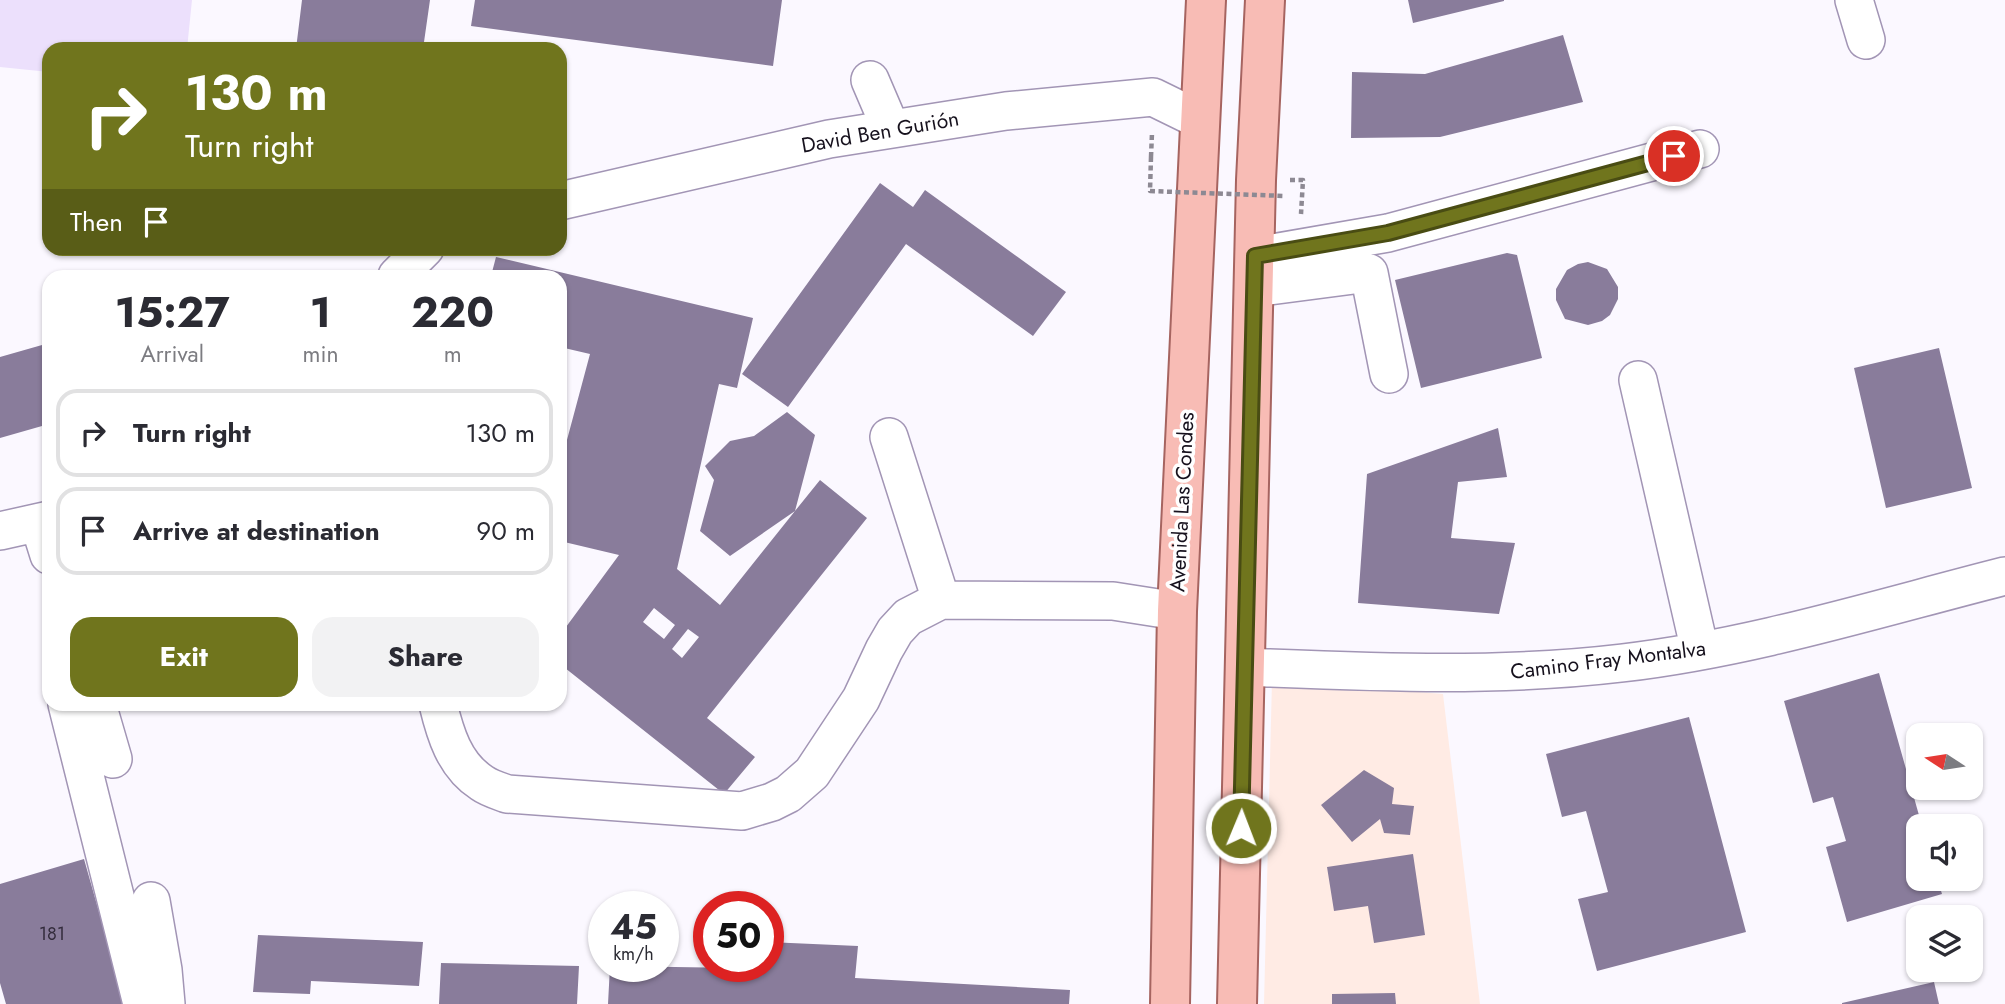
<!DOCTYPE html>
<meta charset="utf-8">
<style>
body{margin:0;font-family:Jost,sans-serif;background:#f2f2f3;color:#2b2b33;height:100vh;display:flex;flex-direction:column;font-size:26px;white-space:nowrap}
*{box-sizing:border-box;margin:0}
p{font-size:23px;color:#7c7c81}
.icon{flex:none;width:38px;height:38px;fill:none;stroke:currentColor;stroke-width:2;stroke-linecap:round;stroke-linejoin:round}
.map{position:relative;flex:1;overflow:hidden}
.panel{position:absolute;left:42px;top:270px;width:525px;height:441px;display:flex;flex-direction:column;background:#fff;border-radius:21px;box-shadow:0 2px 5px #0004}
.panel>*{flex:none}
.banner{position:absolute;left:42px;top:42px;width:525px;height:214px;border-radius:21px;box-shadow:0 2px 5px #0004;background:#70751d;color:#fff;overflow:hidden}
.needle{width:46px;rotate:282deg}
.buttons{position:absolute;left:1906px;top:723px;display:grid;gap:14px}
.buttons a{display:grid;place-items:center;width:77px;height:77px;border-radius:14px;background:#fff;box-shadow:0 2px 5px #0004;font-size:35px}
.speed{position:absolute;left:588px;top:891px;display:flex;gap:14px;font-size:35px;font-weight:700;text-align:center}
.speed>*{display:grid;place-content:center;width:91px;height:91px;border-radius:50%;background:#fff;box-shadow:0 2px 5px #0004;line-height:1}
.speed small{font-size:18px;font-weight:400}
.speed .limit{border:10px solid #d22;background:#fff;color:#111}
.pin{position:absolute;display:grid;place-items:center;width:60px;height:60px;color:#fff;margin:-30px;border:4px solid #fff;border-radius:50%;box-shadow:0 2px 7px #0007}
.me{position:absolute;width:77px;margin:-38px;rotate:1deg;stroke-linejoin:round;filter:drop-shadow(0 0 5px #0008)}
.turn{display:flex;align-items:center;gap:24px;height:147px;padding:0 28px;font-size:32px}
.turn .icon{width:91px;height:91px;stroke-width:2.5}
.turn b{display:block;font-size:49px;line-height:60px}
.then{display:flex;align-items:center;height:66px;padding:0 28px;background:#0003;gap:14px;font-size:26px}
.eta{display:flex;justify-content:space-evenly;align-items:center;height:119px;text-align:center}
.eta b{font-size:42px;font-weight:700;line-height:49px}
.action{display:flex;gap:14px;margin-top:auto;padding:14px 28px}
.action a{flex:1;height:80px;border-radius:21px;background:#70751d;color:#fff;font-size:28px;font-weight:700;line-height:80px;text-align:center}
.action a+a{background:#f2f2f3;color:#2b2b33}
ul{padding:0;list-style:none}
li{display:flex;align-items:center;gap:21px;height:88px;margin:0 14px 10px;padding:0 14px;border:4px solid #e1e1e2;border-radius:21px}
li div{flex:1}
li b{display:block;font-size:26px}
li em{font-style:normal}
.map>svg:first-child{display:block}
.commercial{fill:#ffebe4}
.green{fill:#ece0fc}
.building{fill:#897c9b;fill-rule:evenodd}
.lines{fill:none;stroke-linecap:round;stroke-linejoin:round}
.minor-casing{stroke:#a295b5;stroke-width:40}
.major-casing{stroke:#a66460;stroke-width:42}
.path{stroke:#8d8993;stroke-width:4.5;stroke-dasharray:5 3.5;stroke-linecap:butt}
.minor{stroke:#fff;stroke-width:37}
.major{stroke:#f8bcb5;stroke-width:38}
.path-bridge{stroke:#8d8993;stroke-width:4.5;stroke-dasharray:5 3.5;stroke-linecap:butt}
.route-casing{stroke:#494c13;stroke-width:18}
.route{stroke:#70751d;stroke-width:12}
.labels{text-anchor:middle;stroke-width:7;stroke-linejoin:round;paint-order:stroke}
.number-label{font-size:18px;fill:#332c3c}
.street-label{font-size:21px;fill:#16111d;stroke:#fff}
</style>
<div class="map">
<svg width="2005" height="1004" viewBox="0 0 2005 1004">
<rect width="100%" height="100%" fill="#fbf8ff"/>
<path class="commercial" d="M1272,680L1443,694L1480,1004H1264Z"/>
<path class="green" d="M0,0H192L187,49H49V72L0,67Z"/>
<path class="building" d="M302,0H430L423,49H296Z
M475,0H782L773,66L471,26Z
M1408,0H1504V1L1413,23Z
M1563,35L1583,102L1440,137L1351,138L1352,72L1425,74Z
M880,183L913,207L925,190L1066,292L1033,336L906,244L788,407L742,374Z
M1507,253L1517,255L1542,358L1421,388L1395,280Z
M496,257L753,318L737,388L719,384L677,569L720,605L795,511L730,556L700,531L714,480L705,466L730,441L754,436L787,412L815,435L795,511L820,480L867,518L707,718L755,757L724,794L560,664V622L566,627L619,555L560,541V466L590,354L560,347V276H491ZM654,608L675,625L664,639L643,622ZM688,629L699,637L682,658L672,649Z
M1588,262L1607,269L1618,287V299L1610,315L1602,321L1588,325L1565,319L1556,300V289L1567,270L1578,264Z
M49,343V424L0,438V357Z
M1939,348L1972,488L1886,508L1854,368Z
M1498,428L1507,477L1458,482L1451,538L1515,543L1499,614L1358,603L1367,474Z
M1879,673L1922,826H1918V878H1937L1942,894L1847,922L1826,847L1846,841L1833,797L1813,803L1784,701Z
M1689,717L1746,932L1597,971L1578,899L1608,892L1586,811L1562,817L1546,754Z
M1364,770L1394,788L1392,804L1414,806L1410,835L1384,833L1380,819L1352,842L1321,805Z
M1413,854L1425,935L1374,943L1368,906L1334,911L1327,867Z
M84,859L125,1004H6L0,983V884Z
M258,935L423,942L419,986L311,981L310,994L253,992Z
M768,942L858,946L855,978L1070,990L1069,1004H608L610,966L739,968V966H768Z
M441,963L579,966L577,1004H439Z
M1934,982L1939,1004H1842V1003Z
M1395,993L1396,1004H1332V994Z"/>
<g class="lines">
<g class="minor-casing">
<path id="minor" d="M1854,0L1866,40
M870,80L891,129
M560,201L829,139L1006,111L1153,97L1200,120
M1255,256L1388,233L1700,149
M397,276L425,248
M1254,288L1369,273L1389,374
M1638,380L1700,651
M889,437L941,600
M39,523L49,555
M0,531L49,520
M1245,667C1371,672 1496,678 1622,663C1752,648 1879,608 2005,576
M67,704L142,1004
M97,704L113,759
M438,704C445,733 454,765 482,783C489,788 499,791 507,794L742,811L772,802L788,794L812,773L861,699L884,650L895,631L908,617L941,600L1113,601L1177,611
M151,901L163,970L166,1004"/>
</g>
<g class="major-casing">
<path id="major" d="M1170,1004L1177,611L1206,0
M1237,1004L1256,180L1265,0"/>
</g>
<path class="path" d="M1151,157L1152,133
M1290,180H1303L1301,214"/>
<use href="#minor" class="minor"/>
<use href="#major" class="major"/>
<path class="path-bridge" d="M1151,157L1150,191L1284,196"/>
</g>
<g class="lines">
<g class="route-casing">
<path id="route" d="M1241,828L1255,256L1388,233L1674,156"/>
</g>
<use href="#route" class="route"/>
</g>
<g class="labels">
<g class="number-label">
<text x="52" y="940">181</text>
</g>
<g class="street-label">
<text transform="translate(880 132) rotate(-10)" y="7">David Ben Gurión</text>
<text transform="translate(1182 502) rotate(-87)" y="7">Avenida Las Condes</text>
<text transform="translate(1608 660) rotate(-7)" y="7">Camino Fray Montalva</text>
</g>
</g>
</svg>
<div class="buttons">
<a><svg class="needle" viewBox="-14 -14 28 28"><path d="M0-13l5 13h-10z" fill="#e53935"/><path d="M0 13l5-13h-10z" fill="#7c7c81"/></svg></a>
<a><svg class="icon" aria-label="sound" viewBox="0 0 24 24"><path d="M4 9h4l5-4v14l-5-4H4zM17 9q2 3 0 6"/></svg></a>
<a><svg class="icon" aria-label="layers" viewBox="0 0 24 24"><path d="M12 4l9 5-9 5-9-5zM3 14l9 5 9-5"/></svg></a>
</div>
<div class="speed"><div>45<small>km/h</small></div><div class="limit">50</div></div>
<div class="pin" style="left:1674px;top:156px;background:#d93025"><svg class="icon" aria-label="arrive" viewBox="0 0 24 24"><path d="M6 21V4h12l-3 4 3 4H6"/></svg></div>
<svg class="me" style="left:1241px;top:828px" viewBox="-20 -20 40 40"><circle r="17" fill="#70751d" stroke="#fff" stroke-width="3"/><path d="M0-11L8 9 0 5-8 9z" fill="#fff"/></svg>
<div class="banner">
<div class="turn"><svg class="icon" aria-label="right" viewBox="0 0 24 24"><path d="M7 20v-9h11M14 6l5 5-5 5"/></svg><div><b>130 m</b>Turn right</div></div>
<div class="then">Then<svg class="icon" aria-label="arrive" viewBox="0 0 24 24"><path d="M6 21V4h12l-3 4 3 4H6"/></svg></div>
</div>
<section class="panel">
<div class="eta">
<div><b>15:27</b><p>Arrival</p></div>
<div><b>1</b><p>min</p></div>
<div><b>220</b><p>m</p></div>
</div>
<ul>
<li><svg class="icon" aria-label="right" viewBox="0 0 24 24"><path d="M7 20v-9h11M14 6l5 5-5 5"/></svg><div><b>Turn right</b></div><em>130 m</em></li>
<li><svg class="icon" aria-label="arrive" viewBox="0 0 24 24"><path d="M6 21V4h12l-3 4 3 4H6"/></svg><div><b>Arrive at destination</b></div><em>90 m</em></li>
</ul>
<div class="action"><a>Exit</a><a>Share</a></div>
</section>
</div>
